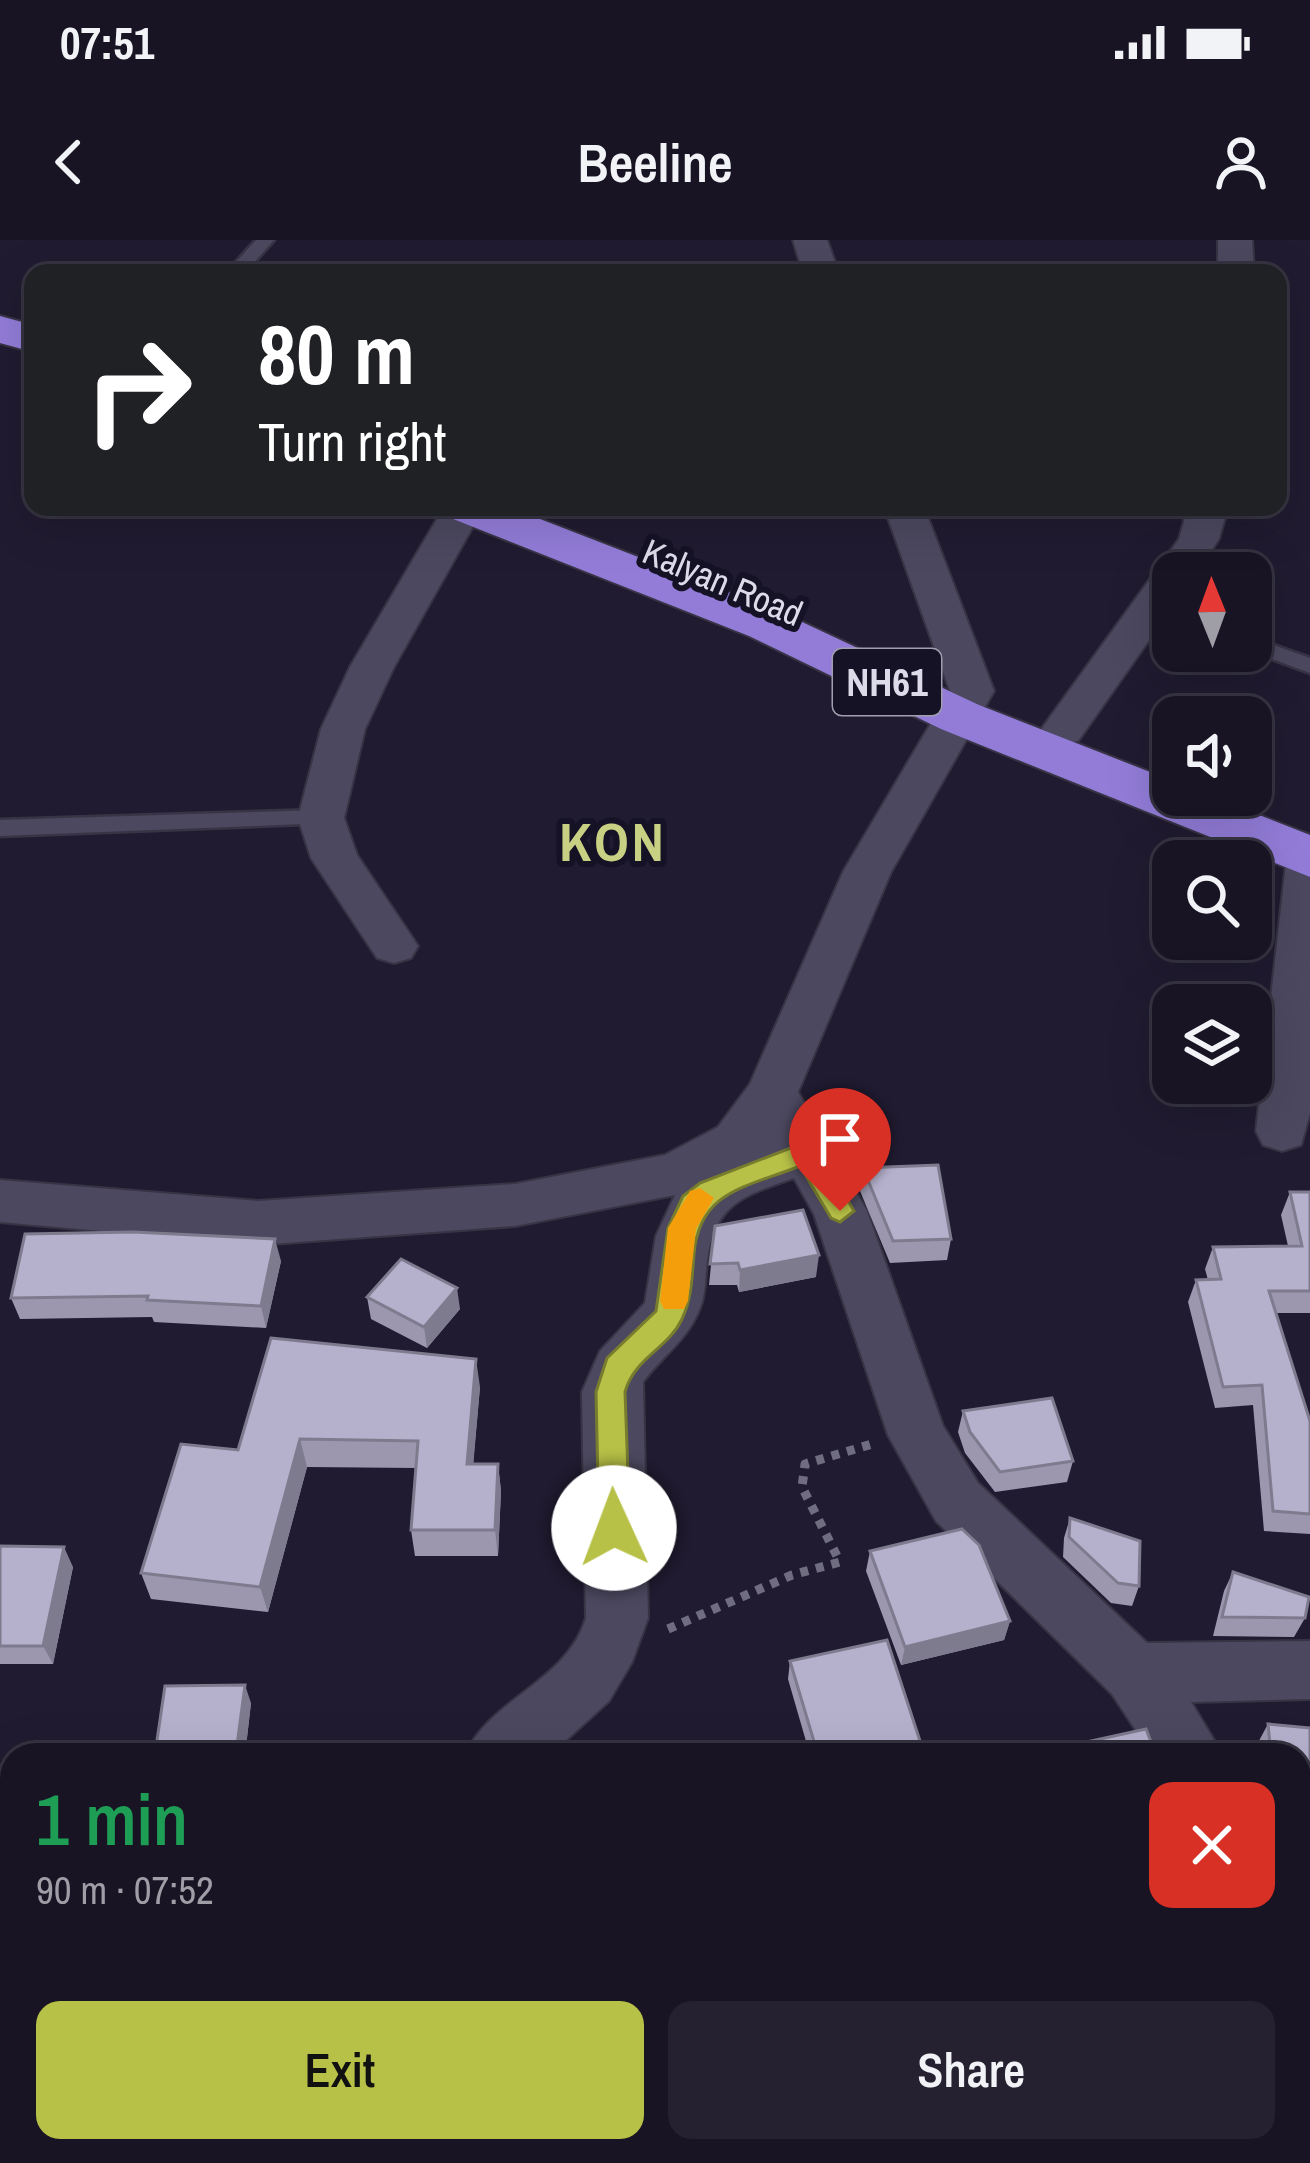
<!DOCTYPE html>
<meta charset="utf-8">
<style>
body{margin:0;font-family:"Archivo Narrow",sans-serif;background:#252131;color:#f1f3f6;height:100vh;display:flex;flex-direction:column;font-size:45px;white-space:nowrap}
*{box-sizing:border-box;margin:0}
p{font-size:39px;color:#9f9ea6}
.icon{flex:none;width:66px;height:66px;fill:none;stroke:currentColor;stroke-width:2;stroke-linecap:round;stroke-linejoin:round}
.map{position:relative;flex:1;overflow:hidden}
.sheet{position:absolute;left:0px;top:1503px;width:1311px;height:420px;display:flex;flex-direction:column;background:#181424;border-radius:36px 36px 0 0;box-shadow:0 12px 48px #0002,0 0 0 3px #363341}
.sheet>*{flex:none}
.hud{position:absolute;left:24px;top:24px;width:1263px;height:252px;border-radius:24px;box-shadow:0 12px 48px #0002,0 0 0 3px #363341;background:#202124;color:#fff;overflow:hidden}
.needle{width:78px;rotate:359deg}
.fabs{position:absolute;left:1152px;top:312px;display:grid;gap:24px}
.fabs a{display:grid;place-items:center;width:120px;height:120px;border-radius:24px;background:#181424;box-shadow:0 12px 48px #0002,0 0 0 3px #363341;font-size:60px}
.pin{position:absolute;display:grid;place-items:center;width:102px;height:102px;color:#fff;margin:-123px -51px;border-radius:50% 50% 50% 0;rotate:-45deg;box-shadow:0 0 12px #0007}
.pin .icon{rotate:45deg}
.me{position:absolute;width:132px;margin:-66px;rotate:358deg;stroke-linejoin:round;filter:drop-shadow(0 0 9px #0008)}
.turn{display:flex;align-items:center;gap:42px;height:252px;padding:0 36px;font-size:54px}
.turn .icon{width:156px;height:156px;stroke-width:2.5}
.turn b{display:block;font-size:84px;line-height:102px}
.round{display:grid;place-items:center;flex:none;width:126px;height:126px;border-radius:24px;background:#252131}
.overview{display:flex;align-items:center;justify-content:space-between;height:204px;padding:0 36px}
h1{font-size:72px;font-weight:600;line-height:90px;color:#1e9e55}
.button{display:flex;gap:24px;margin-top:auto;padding:24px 36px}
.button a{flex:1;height:138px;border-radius:24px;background:#b8c147;color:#111;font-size:48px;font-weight:600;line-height:138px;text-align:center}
.button a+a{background:#252131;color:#f1f3f6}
.status{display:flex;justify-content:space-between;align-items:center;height:84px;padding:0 60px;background:#181424;direction:ltr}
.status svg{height:33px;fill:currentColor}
header{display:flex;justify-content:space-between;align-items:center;height:156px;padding:0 36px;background:#181424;font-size:54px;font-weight:600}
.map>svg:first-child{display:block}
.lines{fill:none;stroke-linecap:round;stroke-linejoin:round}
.lane-casing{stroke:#383445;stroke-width:5}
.street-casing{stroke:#383445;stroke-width:4}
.highway-casing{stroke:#383445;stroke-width:4}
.path{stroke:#716d80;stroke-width:9;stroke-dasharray:8 8;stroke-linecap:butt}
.lane{fill:#4c485f;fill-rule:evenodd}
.street{fill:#4c485f;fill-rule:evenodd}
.highway{fill:#927cd8;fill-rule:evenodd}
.wall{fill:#9c97af}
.shaded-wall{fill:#7f7b8f}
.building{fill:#b5b0cc;stroke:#7f7b8f;stroke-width:3}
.route{fill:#b8c147;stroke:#787d2e;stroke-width:3}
.slow{fill:#f59e0b}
.labels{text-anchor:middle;stroke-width:12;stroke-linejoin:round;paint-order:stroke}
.far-street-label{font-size:36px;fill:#dddae9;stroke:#161226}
.shield{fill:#161226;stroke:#a19eae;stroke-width:3}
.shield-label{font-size:39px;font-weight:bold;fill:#dddae9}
.district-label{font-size:54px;font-weight:bold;letter-spacing:3px;fill:#c8d083;stroke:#161226}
</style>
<div class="status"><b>07:51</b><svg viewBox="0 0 49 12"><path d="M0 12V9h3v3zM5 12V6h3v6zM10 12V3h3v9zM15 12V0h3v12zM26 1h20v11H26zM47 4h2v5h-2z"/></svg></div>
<header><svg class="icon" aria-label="back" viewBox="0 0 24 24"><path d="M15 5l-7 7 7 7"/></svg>Beeline<svg class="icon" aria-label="person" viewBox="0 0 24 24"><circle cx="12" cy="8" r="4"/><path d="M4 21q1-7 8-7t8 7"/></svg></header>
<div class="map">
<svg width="1310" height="1923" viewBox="0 0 1310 1923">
<rect width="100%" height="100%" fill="#201b30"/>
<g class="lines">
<g class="lane-casing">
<path id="lane" d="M256,0H274L245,33H226Z
M1251,397L1310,418V433L1250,411Z
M321,570L333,578L329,583L0,596V580Z"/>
</g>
<g class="street-casing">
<path id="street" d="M793,0H827L839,33H803Z
M1218,0H1252L1254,33H1218Z
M444,267H484L394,427L365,489L344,578L357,615L418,706L411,718L394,723L377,718L311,618L298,578L321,489L350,427Z
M884,267H924L994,451L891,632L798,852L867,971L943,1186L978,1243L1147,1403L1310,1401V1459L1191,1462L1223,1515H1152L1112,1454L936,1281L888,1195L814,974L794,938C743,956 715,963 707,1021C705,1037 706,1053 700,1068C688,1100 662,1116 643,1142L648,1378L632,1422L609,1461L550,1515H465C490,1458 566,1443 586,1378L582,1152L600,1111L645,1063L656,996L675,955L515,986L258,1005L0,982V940L258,961L515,944L665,915L718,887L750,844L843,632L950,451Z
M1188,267H1228L1219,299L1197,333H1173V366L1078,501L1062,505L1046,501L1040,491L1179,299Z
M1310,607V873L1301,905L1282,911L1263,905L1256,891L1286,623L1293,612Z
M1299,1639L1310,1643V1723L1299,1719Z
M12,1721V1791L0,1794V1724Z
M1299,1886L1310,1891V1923H939L941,1911H1299Z"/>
</g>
<g class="highway-casing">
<path id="highway" d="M0,76L33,85V112L0,103Z
M441,267H509L785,374L979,465L1173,541V555H1208L1310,595V637L941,489L749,396L448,277Z"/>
</g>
<path class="path" d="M668,1389L792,1335L840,1322L802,1247L805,1224L872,1204"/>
<use href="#lane" class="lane"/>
<use href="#street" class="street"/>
<use href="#highway" class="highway"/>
</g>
<path class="wall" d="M863,928L951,999L947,1020L890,1023L860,951Z
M1290,952H1310V1073H1276L1310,1181V1294L1264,1291L1253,1165L1215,1168L1188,1062L1196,1040H1208L1205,1029L1213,1007L1288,1006L1281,975Z
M715,986L816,1037L739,1052L737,1045H709Z
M281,1021L266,1088L154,1082L152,1077L20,1079L11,1058Z
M367,1057L460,1069L427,1108L371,1079Z
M480,1147L473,1224H498L501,1251L498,1316H415L411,1290L416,1228L307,1227L268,1372L151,1359L141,1333L238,1210Z
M963,1171L1073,1221L1067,1242L995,1252L965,1213L958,1192Z
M1070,1278L1139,1346L1132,1366L1111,1363L1063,1317L1064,1298Z
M0,1306L73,1327L53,1424H0Z
M870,1311L1010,1381L1004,1400L901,1425L866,1331Z
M1233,1332L1305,1378L1294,1397L1213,1396L1224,1351Z
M790,1421L920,1501L917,1515H810L788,1439Z
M165,1446L251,1463L245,1515H155Z
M1268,1484L1310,1488V1578L1299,1577V1515H1254V1510Z"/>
<path class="shaded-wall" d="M275,999L281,1021L266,1088L261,1066Z
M819,1015L816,1037L739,1052L740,1030Z
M457,1048L460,1069L427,1108L424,1087Z
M476,1119L480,1147L471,1251L467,1224Z
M300,1199L307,1227L268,1372L260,1347Z
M498,1224L501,1251L498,1316L495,1290Z
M64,1307L73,1327L53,1424L43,1406Z
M1010,1381L1004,1400L901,1425L905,1407Z
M245,1445L251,1463L245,1515H237Z
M920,1501L917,1515H860Z"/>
<path class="building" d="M938,925L951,999L893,1001L863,928Z
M1290,952H1310V1051H1269L1310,1181V1274L1273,1271L1262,1145L1223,1147L1196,1040L1221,1039L1213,1007L1302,1006Z
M803,970L819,1015L740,1030L738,1023L710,1024L715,986Z
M133,992L275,999L261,1066L147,1060L148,1056L11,1058L25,994Z
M401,1019L457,1048L424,1087L367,1057Z
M271,1098L476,1119L467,1224H498L495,1290H411L418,1201L300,1199L260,1347L141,1333L181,1204L238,1210Z
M1052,1158L1073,1221L1000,1232L970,1192L963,1171Z
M1070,1278L1140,1301L1139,1346L1118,1343L1069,1297Z
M962,1289L979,1305L1010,1381L905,1407L870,1311Z
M0,1306L64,1307L43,1406H0Z
M1233,1332L1309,1357L1305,1378L1222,1377Z
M887,1400L920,1501L860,1515H818L790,1421Z
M245,1445L236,1513L155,1514L165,1446Z
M1268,1484L1310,1488V1552L1299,1551V1515H1271Z
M1146,1489L1156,1515H1027Z"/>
<path class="route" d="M806,902L816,905L854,971L840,982L831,978L800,926C748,947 699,950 694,1014C692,1036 692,1058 682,1079C668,1109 634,1118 625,1152L630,1288L625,1297L614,1301L604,1297L599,1288L596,1152L607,1118L656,1071L668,988L683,956L700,943Z"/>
<path class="slow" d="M700,948L714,958L696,989L688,1061L684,1069H664L660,1061L668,988L690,951Z"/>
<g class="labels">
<g class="far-street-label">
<text transform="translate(723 342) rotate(23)" y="13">Kalyan Road</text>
</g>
<rect class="shield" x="833" y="409" width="108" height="66" rx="9"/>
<g class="shield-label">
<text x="887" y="456">NH61</text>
</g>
<g class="district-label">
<text x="613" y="621">KON</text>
</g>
</g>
</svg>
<div class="fabs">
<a><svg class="needle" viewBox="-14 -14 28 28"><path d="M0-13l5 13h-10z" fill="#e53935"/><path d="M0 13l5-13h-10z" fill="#9f9ea6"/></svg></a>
<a><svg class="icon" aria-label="sound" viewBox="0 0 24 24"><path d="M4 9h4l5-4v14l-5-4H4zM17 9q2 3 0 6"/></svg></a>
<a><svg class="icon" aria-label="search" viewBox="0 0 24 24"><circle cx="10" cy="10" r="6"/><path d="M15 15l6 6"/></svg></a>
<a><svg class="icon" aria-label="layers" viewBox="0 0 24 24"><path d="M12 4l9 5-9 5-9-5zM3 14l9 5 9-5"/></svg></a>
</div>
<div class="pin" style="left:840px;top:971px;background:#d93025"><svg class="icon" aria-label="arrive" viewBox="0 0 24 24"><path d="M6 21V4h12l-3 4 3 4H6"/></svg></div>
<svg class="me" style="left:614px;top:1288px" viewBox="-20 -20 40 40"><circle r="19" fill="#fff"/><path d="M0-13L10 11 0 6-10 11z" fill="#b8c147"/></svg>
<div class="hud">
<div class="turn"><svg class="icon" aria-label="right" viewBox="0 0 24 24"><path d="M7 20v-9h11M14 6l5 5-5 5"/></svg><div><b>80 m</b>Turn right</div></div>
</div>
<section class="sheet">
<div class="overview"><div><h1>1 min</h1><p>90 m · 07:52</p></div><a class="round" style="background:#d93025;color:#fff"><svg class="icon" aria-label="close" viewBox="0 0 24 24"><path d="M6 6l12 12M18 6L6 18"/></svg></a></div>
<div class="button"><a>Exit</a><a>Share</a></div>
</section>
</div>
